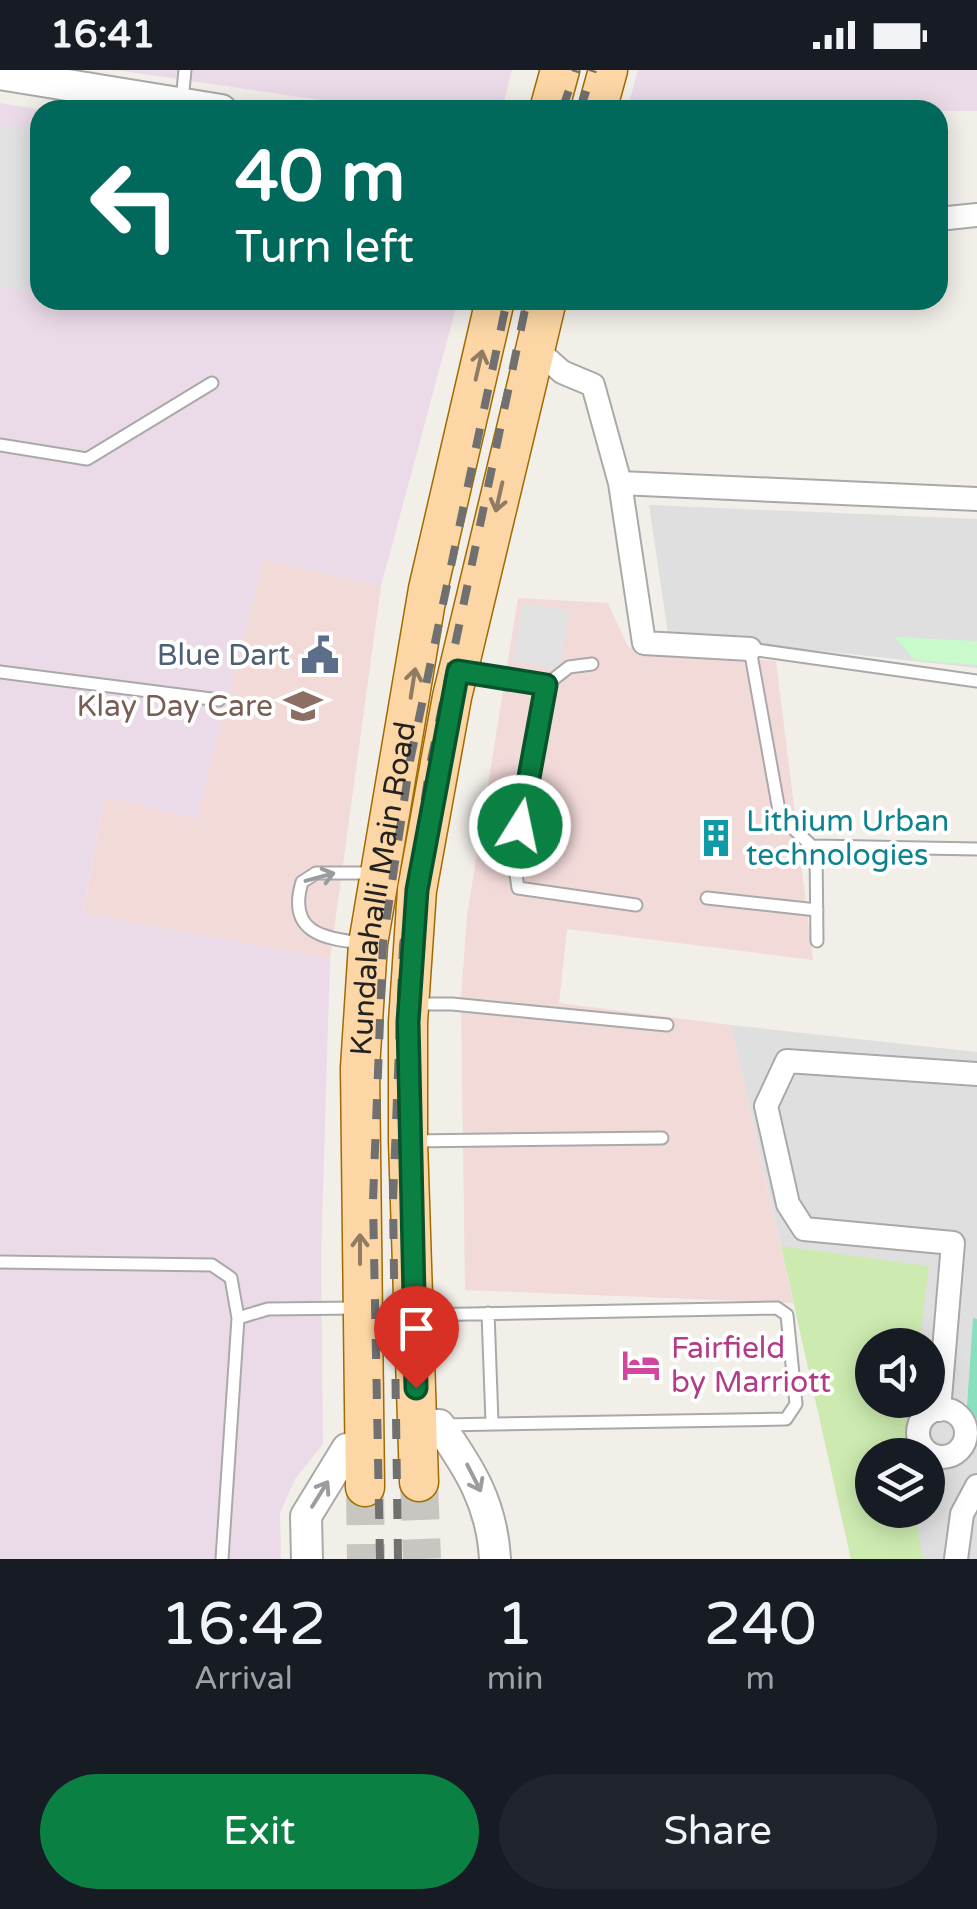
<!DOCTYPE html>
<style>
body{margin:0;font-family:"Varela Round",sans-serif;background:#20242c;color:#f1f3f6;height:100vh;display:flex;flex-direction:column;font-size:38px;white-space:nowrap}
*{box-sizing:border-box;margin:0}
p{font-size:32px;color:#9ea1a6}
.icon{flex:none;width:55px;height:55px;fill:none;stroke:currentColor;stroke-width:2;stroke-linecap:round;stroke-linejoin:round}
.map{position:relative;height:1489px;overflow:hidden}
.drawer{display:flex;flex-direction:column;background:#171b24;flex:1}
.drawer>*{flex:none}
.banner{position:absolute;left:30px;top:30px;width:918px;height:210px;border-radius:30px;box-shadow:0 5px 25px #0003;background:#00695c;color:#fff;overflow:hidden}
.fabs{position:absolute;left:855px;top:1258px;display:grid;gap:20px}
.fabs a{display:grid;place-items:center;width:90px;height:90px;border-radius:50%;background:#171b24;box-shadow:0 5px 25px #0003;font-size:50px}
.pin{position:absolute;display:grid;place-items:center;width:85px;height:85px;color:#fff;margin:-102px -42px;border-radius:50% 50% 50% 0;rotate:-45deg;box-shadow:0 0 10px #0007}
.pin .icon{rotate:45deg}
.me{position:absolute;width:110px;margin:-55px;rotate:10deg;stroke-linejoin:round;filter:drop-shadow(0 0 8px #0008)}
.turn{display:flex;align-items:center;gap:35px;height:210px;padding:0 40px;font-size:45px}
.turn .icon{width:130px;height:130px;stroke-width:2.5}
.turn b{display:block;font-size:70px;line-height:85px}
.eta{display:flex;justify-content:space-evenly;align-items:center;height:170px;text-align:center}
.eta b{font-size:60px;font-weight:600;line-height:70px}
.primary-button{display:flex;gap:20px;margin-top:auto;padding:20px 40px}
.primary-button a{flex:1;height:115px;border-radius:60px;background:#0b8043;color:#fff;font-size:40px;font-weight:600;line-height:115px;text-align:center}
.primary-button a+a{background:#20242c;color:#f1f3f6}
.status{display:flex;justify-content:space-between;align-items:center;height:70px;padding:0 50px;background:#171b24;direction:ltr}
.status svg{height:28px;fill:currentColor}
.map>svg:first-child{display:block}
.residential{fill:#e0dfdf;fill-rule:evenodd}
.commercial{fill:#f2dad9}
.industrial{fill:#ebdbe8}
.grass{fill:#cdebb0}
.park{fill:#c8facc}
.pitch{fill:#88e0be}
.parking{fill:#e2e2e2}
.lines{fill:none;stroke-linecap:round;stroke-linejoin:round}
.primary-tunnel{stroke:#c8c6c1;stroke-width:38;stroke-dasharray:38 19;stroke-linecap:butt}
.service-casing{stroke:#a9a9a9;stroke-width:15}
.minor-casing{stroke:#a9a9a9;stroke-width:26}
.tertiary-casing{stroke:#a9a9a9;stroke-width:34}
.primary-casing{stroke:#a06b00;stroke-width:41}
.service{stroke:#fff;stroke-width:11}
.minor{stroke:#fff;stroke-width:22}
.tertiary{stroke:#fff;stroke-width:30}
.primary{stroke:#fcd6a4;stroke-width:38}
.rail{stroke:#707070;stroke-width:8;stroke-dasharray:20 20;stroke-linecap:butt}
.oneway{stroke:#8f7c63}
.oneway2{stroke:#9c9c9c}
.route-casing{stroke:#07532c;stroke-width:25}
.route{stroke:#0b8043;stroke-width:18}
.labels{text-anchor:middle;stroke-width:8;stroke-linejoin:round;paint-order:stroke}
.service-label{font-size:30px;fill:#4e5e75;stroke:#fff;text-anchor:end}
.education-label{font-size:30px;fill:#785e54;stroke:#fff;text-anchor:end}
.culture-label{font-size:30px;fill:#0d838f;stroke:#fff;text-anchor:start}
.street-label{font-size:30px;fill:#222;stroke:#fff}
.hotel-label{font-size:30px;fill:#b23c85;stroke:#fff;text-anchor:start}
</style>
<div class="status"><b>16:41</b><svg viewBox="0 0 49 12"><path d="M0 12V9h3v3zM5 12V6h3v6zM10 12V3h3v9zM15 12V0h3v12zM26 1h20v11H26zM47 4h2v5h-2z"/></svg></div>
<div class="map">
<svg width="977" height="1489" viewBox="0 0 977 1489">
<rect width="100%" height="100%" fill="#f2efe9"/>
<path class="residential" d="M649,435L977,449V598L668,564Z
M731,955L977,982V1489H851ZM872,1275H928V1330H872ZM872,1385H928V1440H872Z"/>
<path class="commercial" d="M264,489L381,516L330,889L83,844L104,727L197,748Z
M518,528L608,533L628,577L776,591L813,890L567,859L559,933L731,955L793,1233L465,1220L461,928L467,846Z"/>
<path class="industrial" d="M116,0H512L502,40H388Z
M638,0H977V41L627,40Z
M0,33L42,40L40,230H458L381,516L264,489L197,749L104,727L83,843L330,889L321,1186L323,1374L295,1409L280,1443L281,1489H0Z"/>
<path class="grass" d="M781,1176L929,1196L919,1275H872V1330H911L904,1385H872V1440H914L923,1489H851Z"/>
<path class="park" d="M895,567L977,571V595L914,590Z"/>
<path class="pitch" d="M973,1248L977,1249V1349L967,1336Z"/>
<path class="parking" d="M0,55L40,61V138L29,221L0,217Z
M523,533L570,541L559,600L512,591Z"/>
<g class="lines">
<path class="primary-tunnel" d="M419,1412L422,1489
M365,1417L366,1489"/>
<g class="service-casing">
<path id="service" d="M182,31L185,0
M0,375L87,389L212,313
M463,601L546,615L514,791L518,818L636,835
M0,602L219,630
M546,615L569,597L592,594
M813,776L977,779
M707,828L817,840
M817,871L816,780L780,746L750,579L977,611
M363,873C323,869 287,862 302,812L316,803H373
M413,934H452L667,955
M411,1071L662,1068
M0,1192L212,1195L231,1208L238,1248
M488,1243L492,1352
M418,1245L777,1238L787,1245L796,1334L786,1349L443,1355
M222,1489L238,1248L268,1239L356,1238"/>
</g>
<g class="minor-casing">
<path id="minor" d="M938,149L977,145
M535,278L562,302L593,315L620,413L644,573L750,579
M620,413L977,429
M918 1363a24 24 0 1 1 48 0a24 24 0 1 1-48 0Z
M939,1340L953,1173L804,1159L788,1134L766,1036L787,991L977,1004
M956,1489L962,1444L977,1416"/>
</g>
<g class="tertiary-casing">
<path id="tertiary" d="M0,4L221,40
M417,1355H439C470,1399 492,1434 495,1489
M307,1489L306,1446L347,1379L364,1378"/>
</g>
<g class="primary-casing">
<g id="primary">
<path d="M549,40L560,0"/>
<path d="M597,40L608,0"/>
<path d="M419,1412L408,1071V952L417,820L452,627L547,230"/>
<path id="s1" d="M365,1417L360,998L368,874L428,519L495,230"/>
</g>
</g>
<use href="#service" class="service"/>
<use href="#minor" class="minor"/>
<use href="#tertiary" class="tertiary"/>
<use href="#primary" class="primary"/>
<path class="rail" d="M562,40L576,0
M580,40L593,0
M380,1489L373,1131L383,873L410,691L507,230
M398,1489L393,1131L403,875L430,695L527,230"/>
</g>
<defs><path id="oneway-shaft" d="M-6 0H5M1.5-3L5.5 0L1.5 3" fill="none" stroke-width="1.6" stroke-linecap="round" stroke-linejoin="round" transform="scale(2.5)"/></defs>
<g class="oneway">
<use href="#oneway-shaft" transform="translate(479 295) rotate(-77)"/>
<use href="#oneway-shaft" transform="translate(499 427) rotate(103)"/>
<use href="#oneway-shaft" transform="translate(413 613) rotate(-81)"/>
<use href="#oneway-shaft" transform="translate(360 1179) rotate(-90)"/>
</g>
<g class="oneway2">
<use href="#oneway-shaft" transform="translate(320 807) rotate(-15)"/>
<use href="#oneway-shaft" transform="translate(474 1408) rotate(63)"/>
<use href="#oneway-shaft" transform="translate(320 1424) rotate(-58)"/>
</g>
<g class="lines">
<g class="route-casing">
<path id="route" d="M416,1318L408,952L417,820L458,601L546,615L520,756"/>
</g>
<use href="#route" class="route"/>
</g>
<defs>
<g id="civic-bare" transform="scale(3)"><path d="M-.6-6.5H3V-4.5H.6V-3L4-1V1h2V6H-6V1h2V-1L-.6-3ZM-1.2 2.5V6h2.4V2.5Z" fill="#5c6f8a" stroke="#fff" stroke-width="2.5" paint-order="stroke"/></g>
<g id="school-bare" transform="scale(3)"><path d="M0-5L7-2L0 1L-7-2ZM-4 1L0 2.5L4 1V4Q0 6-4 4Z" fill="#8d6e63" stroke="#fff" stroke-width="2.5" paint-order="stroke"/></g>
<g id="building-bare" transform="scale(3)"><path d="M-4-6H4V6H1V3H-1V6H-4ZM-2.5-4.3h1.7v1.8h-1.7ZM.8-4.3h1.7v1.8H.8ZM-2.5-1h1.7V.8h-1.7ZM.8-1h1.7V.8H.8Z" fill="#0f9aa8" stroke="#fff" stroke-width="2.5" paint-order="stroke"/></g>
<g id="hotel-bare" transform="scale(3)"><path d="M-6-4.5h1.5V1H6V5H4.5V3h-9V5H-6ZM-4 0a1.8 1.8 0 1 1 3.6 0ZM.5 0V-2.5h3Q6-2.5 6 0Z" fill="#d1479c" stroke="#fff" stroke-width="2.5" paint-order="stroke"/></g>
</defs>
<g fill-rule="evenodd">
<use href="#civic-bare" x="320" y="585"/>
<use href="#school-bare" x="303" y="636"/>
<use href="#building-bare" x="716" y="768"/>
<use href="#hotel-bare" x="641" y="1295"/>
</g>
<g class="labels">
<g class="service-label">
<text x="290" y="595">Blue Dart</text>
</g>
<g class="education-label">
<text x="273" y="646">Klay Day Care</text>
</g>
<g class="culture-label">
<text x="746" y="761">Lithium Urban<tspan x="746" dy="34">technologies</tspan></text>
</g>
<g class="street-label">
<text dy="10" stroke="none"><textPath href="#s1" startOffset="600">Kundalahalli Main Road</textPath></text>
</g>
<g class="hotel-label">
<text x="671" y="1288">Fairfield<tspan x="671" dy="34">by Marriott</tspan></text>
</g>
</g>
</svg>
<div class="fabs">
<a><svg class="icon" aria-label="sound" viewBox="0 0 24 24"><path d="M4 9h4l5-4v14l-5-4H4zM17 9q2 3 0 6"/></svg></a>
<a><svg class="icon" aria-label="layers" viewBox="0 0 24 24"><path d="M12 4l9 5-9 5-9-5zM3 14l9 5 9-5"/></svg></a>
</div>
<div class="pin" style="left:416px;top:1318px;background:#d93025"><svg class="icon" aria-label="arrive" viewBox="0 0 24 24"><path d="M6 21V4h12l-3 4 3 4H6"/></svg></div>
<svg class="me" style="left:520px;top:756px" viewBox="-20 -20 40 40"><circle r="17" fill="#0b8043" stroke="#fff" stroke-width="3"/><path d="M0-11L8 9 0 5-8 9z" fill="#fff"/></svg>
<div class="banner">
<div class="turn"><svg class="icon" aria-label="left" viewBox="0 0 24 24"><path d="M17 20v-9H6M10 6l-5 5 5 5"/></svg><div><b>40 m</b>Turn left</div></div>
</div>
</div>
<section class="drawer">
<div class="eta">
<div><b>16:42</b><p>Arrival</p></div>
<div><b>1</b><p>min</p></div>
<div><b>240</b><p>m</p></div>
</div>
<div class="primary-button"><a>Exit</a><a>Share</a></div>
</section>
